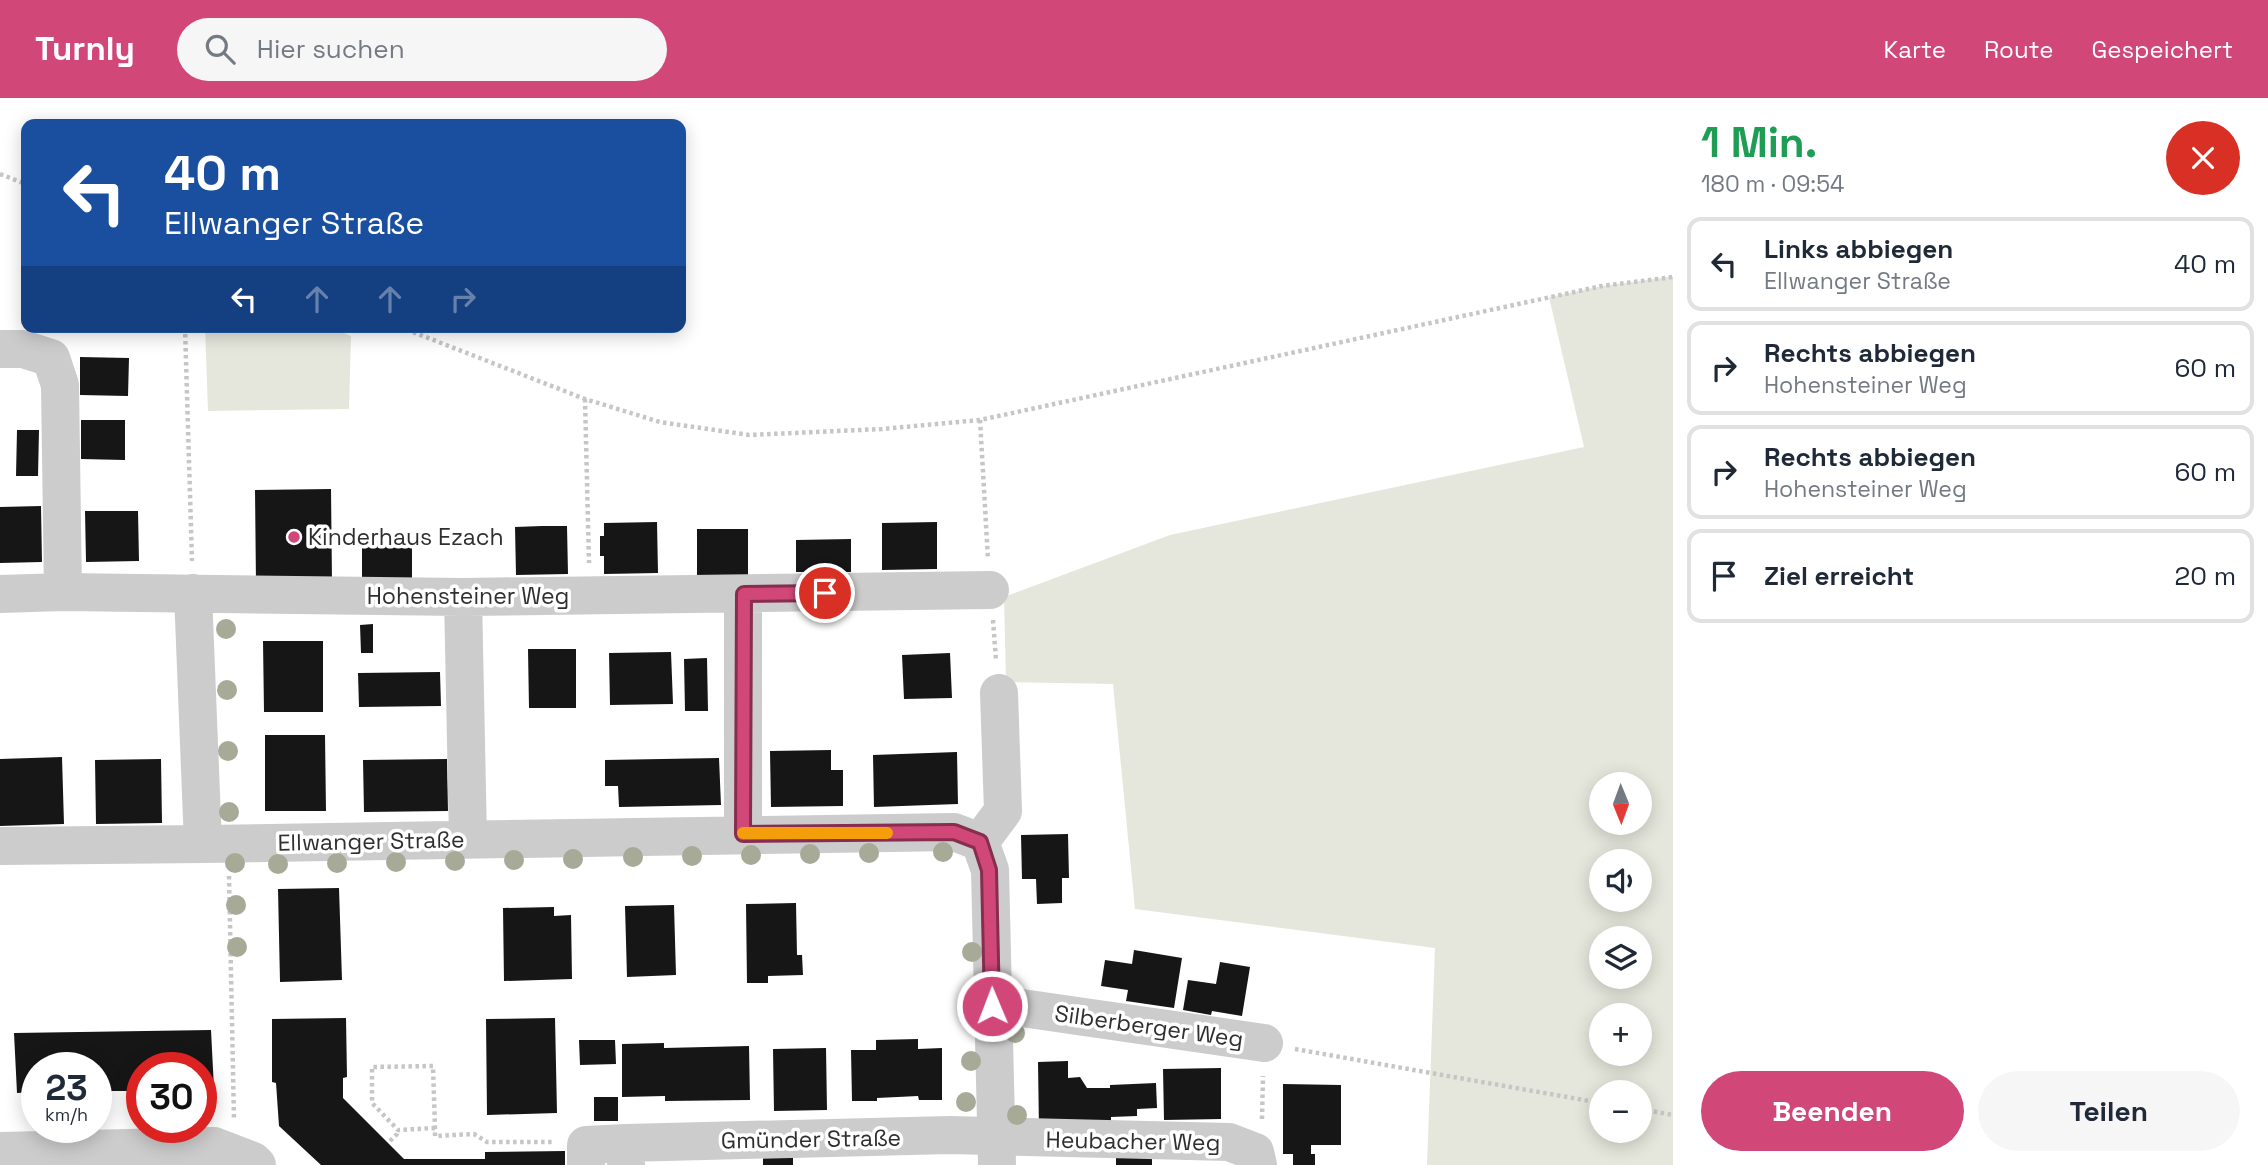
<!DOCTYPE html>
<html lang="de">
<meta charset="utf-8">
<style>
body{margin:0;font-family:"Space Grotesk",sans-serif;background:#f6f6f7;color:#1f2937;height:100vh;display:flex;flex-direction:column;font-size:26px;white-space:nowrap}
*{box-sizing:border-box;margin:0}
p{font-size:23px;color:#747a83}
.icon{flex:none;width:38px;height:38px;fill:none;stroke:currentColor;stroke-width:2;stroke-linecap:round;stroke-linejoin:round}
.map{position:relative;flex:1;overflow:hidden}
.drawer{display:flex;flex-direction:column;background:#fff;width:595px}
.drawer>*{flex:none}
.top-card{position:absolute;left:21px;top:21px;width:665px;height:214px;border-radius:14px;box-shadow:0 4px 18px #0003;background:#1a4fa0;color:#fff;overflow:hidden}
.needle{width:46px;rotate:179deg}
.tools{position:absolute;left:1589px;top:674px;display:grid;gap:14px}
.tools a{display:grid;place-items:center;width:63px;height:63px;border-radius:50%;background:#fff;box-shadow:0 4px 18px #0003;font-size:35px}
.speed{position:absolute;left:21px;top:954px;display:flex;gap:14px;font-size:35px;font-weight:700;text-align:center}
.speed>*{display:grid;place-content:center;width:91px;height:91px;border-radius:50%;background:#fff;box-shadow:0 4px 18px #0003;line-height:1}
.speed small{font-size:18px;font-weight:400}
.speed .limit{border:10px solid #d22;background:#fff;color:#111}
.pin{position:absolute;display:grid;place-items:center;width:60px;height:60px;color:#fff;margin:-30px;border:4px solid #fff;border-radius:50%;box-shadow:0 2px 7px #0007}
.me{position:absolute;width:77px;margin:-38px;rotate:359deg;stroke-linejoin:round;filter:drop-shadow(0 0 5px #0008)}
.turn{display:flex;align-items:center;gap:24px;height:147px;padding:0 28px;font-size:32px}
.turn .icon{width:91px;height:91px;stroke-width:2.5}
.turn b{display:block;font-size:49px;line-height:60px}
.lanes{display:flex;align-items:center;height:66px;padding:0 28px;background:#0003;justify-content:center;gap:35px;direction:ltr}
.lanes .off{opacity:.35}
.round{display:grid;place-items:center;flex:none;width:74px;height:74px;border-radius:37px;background:#f6f6f7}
.headline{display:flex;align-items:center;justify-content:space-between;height:119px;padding:0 28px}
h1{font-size:42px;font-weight:800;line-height:52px;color:#1e9e55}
.button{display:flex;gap:14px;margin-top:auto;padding:14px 28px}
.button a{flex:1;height:80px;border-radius:42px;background:#d04778;color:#fff;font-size:28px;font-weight:800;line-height:80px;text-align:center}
.button a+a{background:#f6f6f7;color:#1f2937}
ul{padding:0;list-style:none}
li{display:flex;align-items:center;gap:21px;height:94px;margin:0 14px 10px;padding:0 14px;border:4px solid #e0e1e3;border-radius:14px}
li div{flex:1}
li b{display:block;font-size:26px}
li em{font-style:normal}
header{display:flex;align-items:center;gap:42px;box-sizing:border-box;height:98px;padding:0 35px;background:#d04778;color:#fff}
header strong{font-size:33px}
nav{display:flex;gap:38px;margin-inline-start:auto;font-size:24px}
.search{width:490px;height:63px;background:#f6f6f7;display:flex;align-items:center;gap:18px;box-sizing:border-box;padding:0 24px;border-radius:38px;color:#747a83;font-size:26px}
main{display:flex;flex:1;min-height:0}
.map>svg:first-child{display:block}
.green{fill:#e5e7dc;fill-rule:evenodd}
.building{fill:#161616}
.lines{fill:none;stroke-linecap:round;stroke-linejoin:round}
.path{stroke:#c6c6c6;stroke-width:4.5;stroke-dasharray:3.5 3.5;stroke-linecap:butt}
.minor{stroke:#ccc;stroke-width:38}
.tree{fill:#a6aa97}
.route-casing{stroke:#872e4e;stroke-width:18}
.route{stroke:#d04778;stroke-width:12}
.slow{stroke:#f59e0b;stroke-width:12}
.poi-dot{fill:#d04778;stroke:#fff;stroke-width:2.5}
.labels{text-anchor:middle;stroke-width:7;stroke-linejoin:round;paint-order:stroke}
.poi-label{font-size:23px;fill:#2f2f2f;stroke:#fff;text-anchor:start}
.street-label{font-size:23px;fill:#2f2f2f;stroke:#fff}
</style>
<header>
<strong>Turnly</strong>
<div class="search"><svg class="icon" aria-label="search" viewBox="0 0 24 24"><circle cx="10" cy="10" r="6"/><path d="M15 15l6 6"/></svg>Hier suchen</div>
<nav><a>Karte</a><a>Route</a><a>Gespeichert</a></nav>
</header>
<main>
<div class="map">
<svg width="1673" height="1067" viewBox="0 0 1673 1067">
<rect width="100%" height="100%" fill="#fff"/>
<path class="green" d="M1668,179H1673V1067H1427L1435,850L1135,811L1113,586L1006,584L1004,499L1170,437L1584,349L1549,199L1602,188ZM1601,686H1640V724H1601ZM1601,763H1640V802H1601ZM1601,840H1640V878H1601ZM1601,917H1640V956H1601ZM1601,994H1640V1032H1601Z
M205,229H330L351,238L349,311L208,313Z"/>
<path class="building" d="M27,229H59V232L27,233Z
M80,259L129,260L128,298L80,297Z
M81,322H125V362L81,361Z
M17,332H39L38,378H16Z
M331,391L332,485L256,486L255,392Z
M41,408L42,464L0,465V409Z
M85,413H138L139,463L86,464Z
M657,424L658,475L604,476V458H600V438H604V425Z
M937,424V471L882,472V425Z
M542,428H567L568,476L516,477L515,429Z
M697,431H748V478H697Z
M851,441V474H796V442Z
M412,442V485L362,486V443Z
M373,526V555H361L360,527Z
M263,543H323V614H264Z
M528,551H576V610H529Z
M671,554L673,606L610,607L609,555Z
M950,555L952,600L904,601L902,557Z
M707,560L708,613H685L684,561Z
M440,574L441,608L359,609L358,575Z
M265,637H325L326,713H265Z
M831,652V672H843V708L771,709L770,653Z
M957,654L958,706L874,709L873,657Z
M62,659L64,726L0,728V661Z
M719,660L721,707L619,709L618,688H605V662Z
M161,661L162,725L96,726L95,662Z
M447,661L448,713L364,714L363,662Z
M1068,736L1069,780H1062V805L1037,806L1036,781H1022L1021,737Z
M339,790L342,882L280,884L278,791Z
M796,805L797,857H802L803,877L768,878V885H747L746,806Z
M674,807L676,877L627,879L625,808Z
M554,809V818L571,817L572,881L504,883L503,810Z
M1134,852L1182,860L1174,910L1126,903L1128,892L1101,888L1105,862L1132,866Z
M1220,864L1250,869L1242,918L1212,913L1211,917L1183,912L1188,882L1216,886Z
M346,920L347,979L343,980V1000L404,1061H485V1054L565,1053V1067H321L279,1028L276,985L272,984V921Z
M555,920L557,1015L487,1017L486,921Z
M211,932L214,991L201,992V970H142V993H96V970H37V994L17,995L14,935Z
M918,941V951L942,950V1002H919L918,998L877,1000V1003H852L851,952H876V942Z
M579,942H615L616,966L580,967Z
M664,945V950L749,948L750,1002L665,1003V998L622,999V946Z
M826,950L827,1012L774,1013L773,951Z
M1068,963V980L1080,979L1087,990H1110V987L1156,985L1157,1010L1137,1011V1018L1111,1019V1031L1039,1032L1038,964Z
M1221,970V1021L1164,1022L1163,971Z
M1283,986L1341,987V1047H1311V1056H1315V1067H1293V1056H1283Z
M594,999H618V1023H594Z
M1152,1057V1067H1116V1058Z
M793,1058V1067H763V1059Z"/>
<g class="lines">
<path class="path" d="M0,76L26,86
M185,229L192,463
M400,229L585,301L660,324L749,337L882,331L980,322L1602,188L1673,179
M585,301L589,465
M980,322L988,461
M993,522L996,562
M229,778L234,1021
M1295,951L1601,1005
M1640,1011L1673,1017
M1262,1021L1263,978
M435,1030L398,1032L372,1005V969L433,968L435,1030V1038L474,1036L487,1044H555
M390,1043L397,1036L398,1032"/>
<path class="minor" d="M0,251H23L51,260L60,287L63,494
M193,495L203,746L954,734L980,744
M0,496L63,494L463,499L990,492
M463,499L468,741
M743,736V497
M980,744L990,772L997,1067
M980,744L1003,713L999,595
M0,748L203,746
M992,908L1022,910L1264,945
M0,1053L214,1048L253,1063L257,1067
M586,1067V1047L626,1045
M626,1067V1045L950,1037L1229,1044L1255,1054L1258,1067"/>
</g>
<g class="tree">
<circle cx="226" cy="531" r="10"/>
<circle cx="227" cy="592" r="10"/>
<circle cx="228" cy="653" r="10"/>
<circle cx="229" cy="714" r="10"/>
<circle cx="943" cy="754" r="10"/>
<circle cx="869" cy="755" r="10"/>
<circle cx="810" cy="756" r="10"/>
<circle cx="751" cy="757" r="10"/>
<circle cx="692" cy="758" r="10"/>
<circle cx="633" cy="759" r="10"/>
<circle cx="573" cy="761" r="10"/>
<circle cx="514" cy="762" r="10"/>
<circle cx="455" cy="763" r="10"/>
<circle cx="396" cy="764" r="10"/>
<circle cx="235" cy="765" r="10"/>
<circle cx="337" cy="765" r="10"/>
<circle cx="278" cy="766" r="10"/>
<circle cx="236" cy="807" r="10"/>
<circle cx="237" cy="849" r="10"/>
<circle cx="972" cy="854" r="10"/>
<circle cx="1015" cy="935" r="10"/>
<circle cx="971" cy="963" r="10"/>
<circle cx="966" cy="1004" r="10"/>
<circle cx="1017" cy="1017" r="10"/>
</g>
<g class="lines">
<g class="route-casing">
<path id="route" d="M825,495L744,496L743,736L954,734L980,744L989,772L992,908"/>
</g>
<use href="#route" class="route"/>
<path class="slow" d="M743,735H887"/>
</g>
<circle class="poi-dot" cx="294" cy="439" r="7"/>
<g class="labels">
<g class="poi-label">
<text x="308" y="447">Kinderhaus Ezach</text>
</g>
<g class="street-label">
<text x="468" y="506">Hohensteiner Weg</text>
<text transform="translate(371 743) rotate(-1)" y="8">Ellwanger Straße</text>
<text transform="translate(1149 928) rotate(8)" y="8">Silberberger Weg</text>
<text transform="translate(811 1041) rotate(-1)" y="8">Gmünder Straße</text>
<text transform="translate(1133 1043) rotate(1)" y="8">Heubacher Weg</text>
</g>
</g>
</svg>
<div class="tools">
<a><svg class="needle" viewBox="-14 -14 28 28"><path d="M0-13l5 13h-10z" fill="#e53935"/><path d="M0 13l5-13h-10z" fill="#747a83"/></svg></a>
<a><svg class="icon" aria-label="sound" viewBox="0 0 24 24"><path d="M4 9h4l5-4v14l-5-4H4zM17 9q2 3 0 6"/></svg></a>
<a><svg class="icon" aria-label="layers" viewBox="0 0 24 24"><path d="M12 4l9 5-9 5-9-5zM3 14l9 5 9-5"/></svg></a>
<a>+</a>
<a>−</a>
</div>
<div class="speed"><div>23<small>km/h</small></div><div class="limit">30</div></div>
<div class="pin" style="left:825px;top:495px;background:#d93025"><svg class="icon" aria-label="arrive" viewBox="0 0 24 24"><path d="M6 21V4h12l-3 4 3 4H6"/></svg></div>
<svg class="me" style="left:992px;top:908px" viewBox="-20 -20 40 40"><circle r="17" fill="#d04778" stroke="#fff" stroke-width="3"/><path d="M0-11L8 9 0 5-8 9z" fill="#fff"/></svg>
<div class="top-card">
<div class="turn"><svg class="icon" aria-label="left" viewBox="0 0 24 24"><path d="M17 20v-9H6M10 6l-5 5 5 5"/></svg><div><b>40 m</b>Ellwanger Straße</div></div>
<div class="lanes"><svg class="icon" aria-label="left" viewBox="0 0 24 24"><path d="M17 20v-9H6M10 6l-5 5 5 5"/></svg><svg class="icon off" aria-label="ahead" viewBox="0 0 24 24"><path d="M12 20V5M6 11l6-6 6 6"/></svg><svg class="icon off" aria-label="ahead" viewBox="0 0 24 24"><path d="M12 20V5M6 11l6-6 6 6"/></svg><svg class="icon off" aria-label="right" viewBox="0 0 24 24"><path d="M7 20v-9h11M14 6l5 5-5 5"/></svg></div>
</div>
</div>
<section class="drawer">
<div class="headline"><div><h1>1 Min.</h1><p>180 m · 09:54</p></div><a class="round" style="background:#d93025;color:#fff"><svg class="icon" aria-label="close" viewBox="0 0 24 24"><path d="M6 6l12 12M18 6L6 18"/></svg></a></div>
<ul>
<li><svg class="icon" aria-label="left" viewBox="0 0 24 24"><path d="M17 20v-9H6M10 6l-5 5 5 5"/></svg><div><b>Links abbiegen</b><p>Ellwanger Straße</p></div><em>40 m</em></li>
<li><svg class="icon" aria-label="right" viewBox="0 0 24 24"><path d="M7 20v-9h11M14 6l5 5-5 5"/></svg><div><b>Rechts abbiegen</b><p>Hohensteiner Weg</p></div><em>60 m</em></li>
<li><svg class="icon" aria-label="right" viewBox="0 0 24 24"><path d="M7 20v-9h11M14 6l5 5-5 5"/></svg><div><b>Rechts abbiegen</b><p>Hohensteiner Weg</p></div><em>60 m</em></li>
<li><svg class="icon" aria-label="arrive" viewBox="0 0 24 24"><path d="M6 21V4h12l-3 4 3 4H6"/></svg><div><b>Ziel erreicht</b></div><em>20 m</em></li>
</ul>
<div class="button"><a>Beenden</a><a>Teilen</a></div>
</section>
</main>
